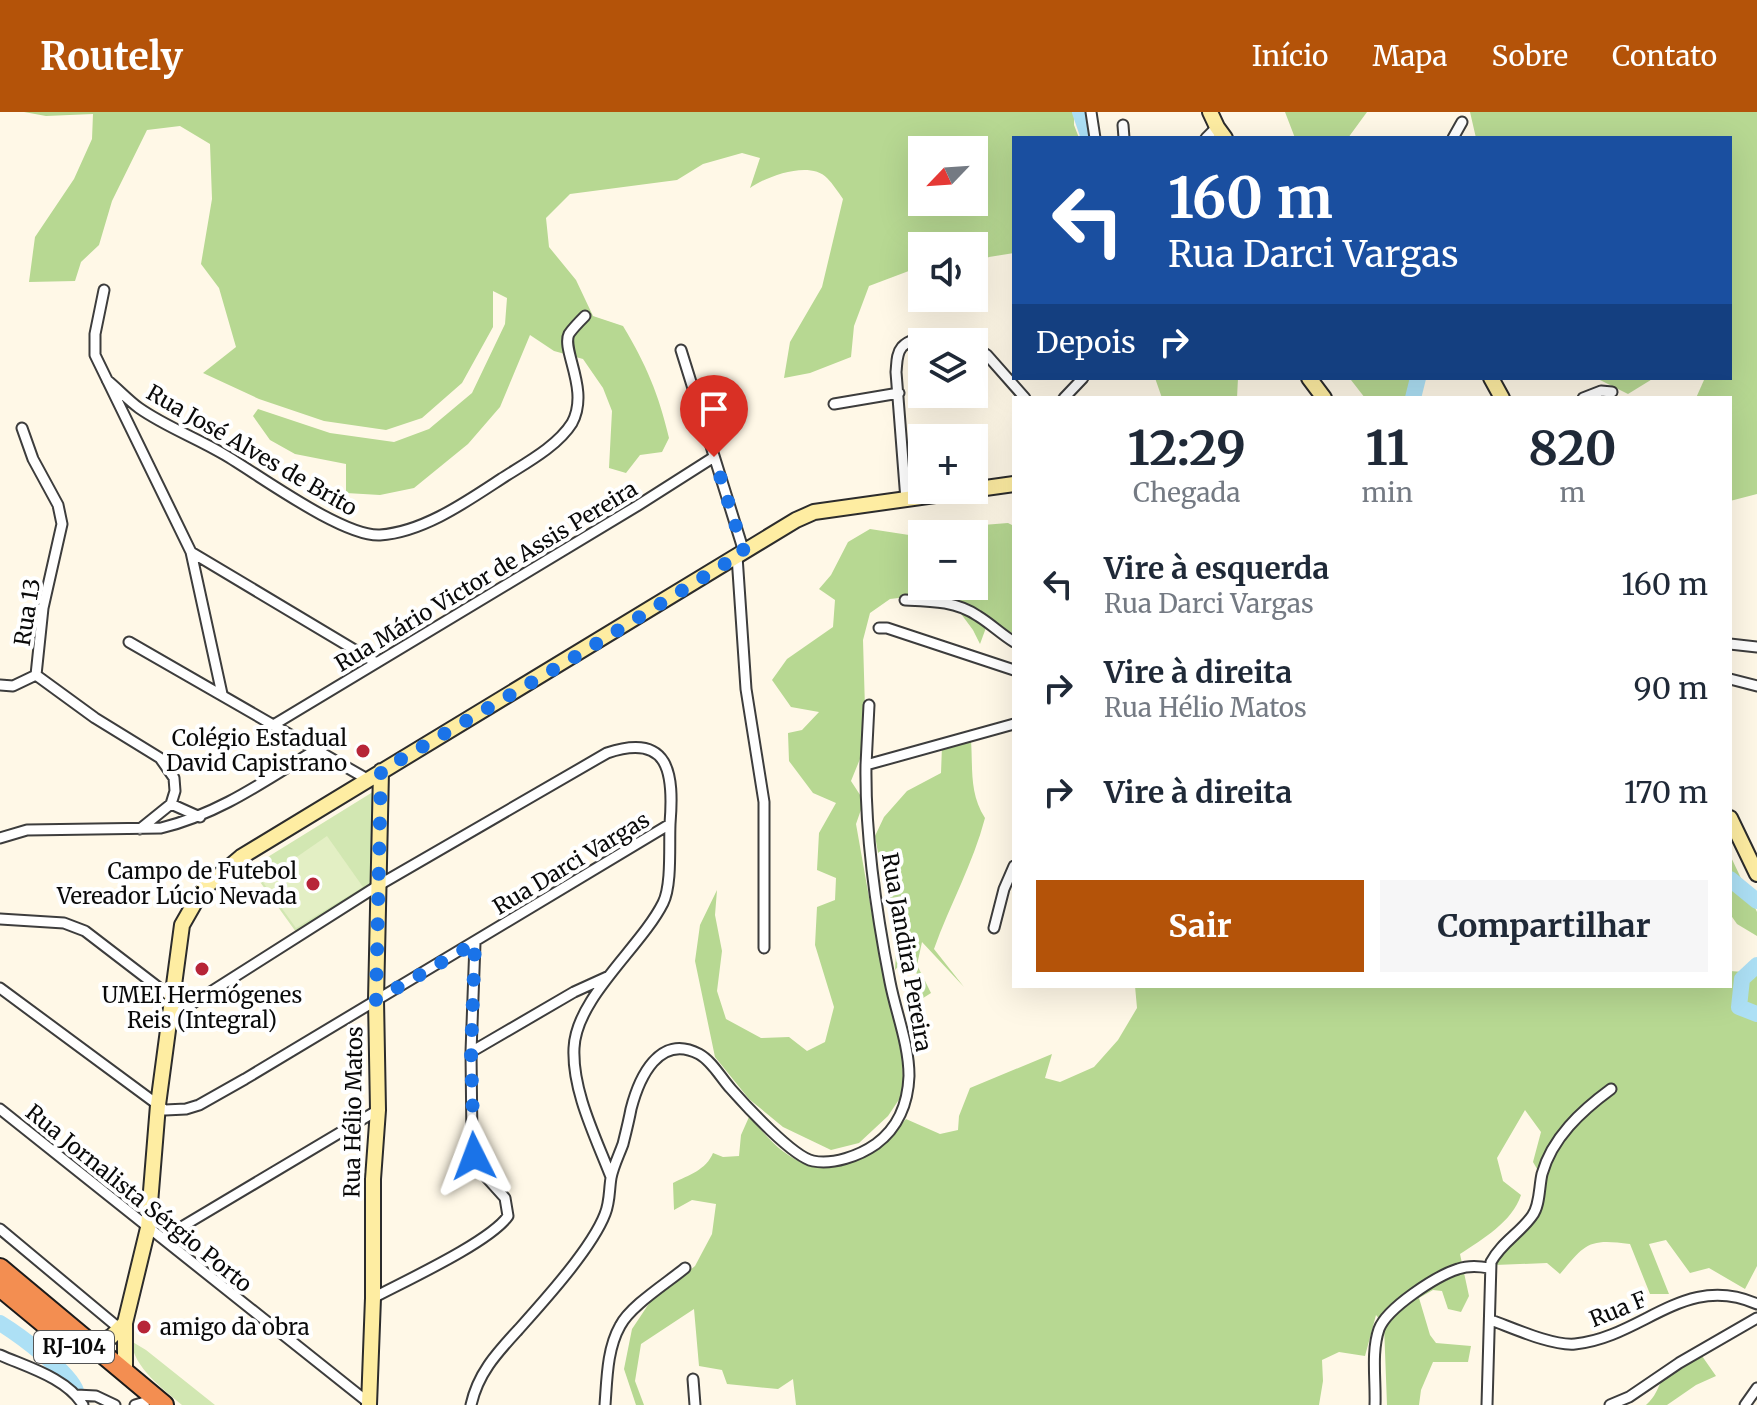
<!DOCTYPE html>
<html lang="pt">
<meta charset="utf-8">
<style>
body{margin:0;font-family:Merriweather,serif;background:#f6f6f7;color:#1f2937;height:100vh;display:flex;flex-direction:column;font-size:30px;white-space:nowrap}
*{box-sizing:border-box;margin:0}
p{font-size:26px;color:#747a83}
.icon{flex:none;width:44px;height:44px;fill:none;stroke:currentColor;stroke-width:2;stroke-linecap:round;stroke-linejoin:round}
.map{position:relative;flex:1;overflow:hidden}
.side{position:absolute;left:1012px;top:284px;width:720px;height:592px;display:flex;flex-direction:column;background:#fff;border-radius:0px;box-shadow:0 8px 32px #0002}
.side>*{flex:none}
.banner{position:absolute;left:1012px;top:24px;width:720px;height:244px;border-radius:0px;box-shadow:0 8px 32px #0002;background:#1a4fa0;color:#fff;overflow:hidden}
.needle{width:52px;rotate:245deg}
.buttons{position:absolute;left:908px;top:24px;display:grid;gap:16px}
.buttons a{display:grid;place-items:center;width:80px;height:80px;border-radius:0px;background:#fff;box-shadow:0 8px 32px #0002;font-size:40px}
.pin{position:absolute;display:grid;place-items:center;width:68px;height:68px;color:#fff;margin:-82px -34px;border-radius:50% 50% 50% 0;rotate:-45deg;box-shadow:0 0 8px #0007}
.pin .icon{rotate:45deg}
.me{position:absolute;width:88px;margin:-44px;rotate:357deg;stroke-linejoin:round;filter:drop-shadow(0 0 6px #0008)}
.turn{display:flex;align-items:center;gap:28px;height:168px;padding:0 24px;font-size:36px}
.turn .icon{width:104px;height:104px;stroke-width:2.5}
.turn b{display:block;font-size:56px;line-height:68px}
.then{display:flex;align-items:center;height:76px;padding:0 24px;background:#0003;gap:16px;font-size:30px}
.eta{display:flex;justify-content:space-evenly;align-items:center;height:136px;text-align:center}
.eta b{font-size:48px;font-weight:700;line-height:56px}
.action{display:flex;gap:16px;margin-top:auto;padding:16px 24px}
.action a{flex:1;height:92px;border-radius:0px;background:#b45309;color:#fff;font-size:32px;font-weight:700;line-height:92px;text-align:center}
.action a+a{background:#f6f6f7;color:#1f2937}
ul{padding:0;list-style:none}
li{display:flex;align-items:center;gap:24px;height:104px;padding:0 24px}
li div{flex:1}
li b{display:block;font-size:30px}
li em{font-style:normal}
header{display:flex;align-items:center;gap:48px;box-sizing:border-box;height:112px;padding:0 40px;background:#b45309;color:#fff}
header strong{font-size:38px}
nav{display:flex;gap:44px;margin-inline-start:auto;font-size:28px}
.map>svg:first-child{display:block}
.green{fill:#d2e7b2}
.forest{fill:#b7d892;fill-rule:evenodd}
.pitch{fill:#e3efc4}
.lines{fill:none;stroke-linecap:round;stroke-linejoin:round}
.river{stroke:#ade0f5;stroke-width:16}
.street-casing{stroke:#3d3d3d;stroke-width:13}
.secondary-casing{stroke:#2c2c2c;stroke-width:18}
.highway-casing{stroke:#1b1b1b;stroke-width:22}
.street{stroke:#fff;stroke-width:9}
.secondary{stroke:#feeda2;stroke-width:14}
.highway{stroke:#f38e51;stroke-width:18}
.route{stroke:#1a73e8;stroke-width:14;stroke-dasharray:0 25.2}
.poi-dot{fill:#b72538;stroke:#fff;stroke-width:3}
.labels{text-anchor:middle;stroke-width:8;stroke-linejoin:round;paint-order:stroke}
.shield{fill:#fff;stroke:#545454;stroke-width:2}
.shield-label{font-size:20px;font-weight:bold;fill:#0a0a0a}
.street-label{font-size:22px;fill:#0a0a0a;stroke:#fff}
.poi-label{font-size:22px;fill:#0a0a0a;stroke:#fff;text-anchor:end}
</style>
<header>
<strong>Routely</strong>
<nav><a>Início</a><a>Mapa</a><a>Sobre</a><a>Contato</a></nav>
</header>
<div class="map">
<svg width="1757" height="1293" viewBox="0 0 1757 1293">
<rect width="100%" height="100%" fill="#fff8e7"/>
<path class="green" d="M376,678L373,770L296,820L250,756Z
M131,1229L146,1238L215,1293H182C163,1277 134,1256 131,1229Z"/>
<path class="forest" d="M24,0H1074V13L1079,26H1014V141L989,145L974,152V134H922V154L869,174L854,214L851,245L810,261L784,266L790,230L822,175L843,87C838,80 833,72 827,66C810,48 767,64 750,76L760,46L742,41L703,52L677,68L570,82L546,106L549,135L576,168L593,204L623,214C646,252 659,283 669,326L662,340L640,343L626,361L609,356L612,299L603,276L583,247L554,239L530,223L500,295L468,332L414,376L380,383L346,381V352L295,342L270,328L253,304L258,297L330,321L394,330L429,317L472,281L505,212L507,186L493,179V215L462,271L422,306L386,318L324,309L259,287L203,261L236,235L219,176L201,152L212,87L210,32L180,14L147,18L112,89L99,133L81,150L75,169L29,170L35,125L74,67L92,27L93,2L46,4ZM922,38H974V90H922Z
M1285,0H1367L1348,26H1295Z
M1470,0H1757V382L1730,389V286H1696L1704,268L1702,266H1730V26H1476Z
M1155,266H1238L1237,286H1162Z
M1345,266H1412L1406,286H1365L1351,268Z
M1596,266H1654L1628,282Z
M1008,411L1014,414V452L1012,459L1014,461V522L997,513H987L980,532L973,518L950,487L915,484L890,487L870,501L863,528L865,597L862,642L851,669L864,689L856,712L884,870L900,923L904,980L888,1004L859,1031L831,1038L783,1015L749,987L715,945L695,849L700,813L717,778L715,803L722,839L717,879L726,907L761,926L789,925L807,939L825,930L834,895L815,833L817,795L835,788L836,766L817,758L819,721L836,691L813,681L789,649L788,621L802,618L819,600L791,595L772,568L787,547L833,515L835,488L819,477L831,463L848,430L870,417L922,425V474H974V422H935L958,415Z
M971,628C973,656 969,681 985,706C973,752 950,792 934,837L964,875L922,830L917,853L931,881L920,888L913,881L917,863L912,839L895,858L896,841L875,724L884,705L907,679L941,661L942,634Z
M1730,743L1757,800V824L1737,812L1730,802Z
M1730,859L1757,861V1154L1745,1177L1709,1156L1690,1161L1666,1128L1649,1132L1669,1182H1650L1630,1132C1588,1126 1585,1132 1560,1162L1547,1151L1495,1153L1510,1122L1531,1099L1540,1062L1533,1050L1541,1020L1525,998L1497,1046L1503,1069L1521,1083C1512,1110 1483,1127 1460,1142L1469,1184L1461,1200L1448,1197L1442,1179L1433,1178L1419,1186L1430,1223L1436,1231L1471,1234L1468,1250H1433L1421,1278L1419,1293H1387L1384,1213L1376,1203L1365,1244L1339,1240L1322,1248L1323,1269L1319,1293H796L793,1267L778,1277L727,1272L722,1258L699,1254L694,1197L641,1232L635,1269L644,1293H636L624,1257L632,1217L650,1190L695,1154L712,1122L716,1092L692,1088L674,1098L673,1071C689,1063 706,1058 713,1041L723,1045L739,1044L741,1023L749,1005C760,1016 771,1031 784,1040C831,1076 873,1043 906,1007L940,1022L958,1018L959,1004L970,976L1052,942L1045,966L1060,970L1094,955L1118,928L1137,896L1135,874L1709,875L1730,874Z
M1702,1244L1716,1264L1696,1273L1667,1293H1646C1656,1284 1657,1277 1663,1266C1671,1254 1689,1247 1702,1244Z"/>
<path class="pitch" d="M327,724L363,775L296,816L262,769Z"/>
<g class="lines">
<path class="river" d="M1080,0L1089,26
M1413,286L1418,266
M1730,767L1757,789
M1757,853L1742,867L1739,895L1757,902
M0,1211C18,1222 70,1260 76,1279"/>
<g class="street-casing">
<path id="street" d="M1091,0L1095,26
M1123,13L1124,26
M1206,26L1217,15
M1453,26L1462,10
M104,178L95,222V243L191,440L222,582
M974,234L987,243L1025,286
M681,238L744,440
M107,268C118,277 128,288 139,296C166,315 197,326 225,343C259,363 343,425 380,423C423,420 466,390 501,367C524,352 557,335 572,311C590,278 561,238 569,222C573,216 580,209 585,204
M1064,286L1083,266
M1583,286L1601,279L1612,280
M834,292L899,281
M22,316L33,347L58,393L62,412L43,496L36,563
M906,388L896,260C897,252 896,242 902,235C915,221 949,224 965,230
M191,440L375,550
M737,444L746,577L764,690V836
M905,488C931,489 956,489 978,504C991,512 1001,522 1014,530
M879,516H887L1014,558
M129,530L367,667
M1730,532L1757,535
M36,563L95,606L160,646L174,666L175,679L171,692L200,705
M1730,567L1757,574
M0,573L13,574L36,563
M275,612L637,394L714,345
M866,653L869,593
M140,717L171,692
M0,726L27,718L161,716C219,702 266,668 317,637
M0,807L64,811L85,819L171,885
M994,816L1004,777L1014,754
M0,876L165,998L186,997L199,993L245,967L670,712C674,662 670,620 607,641L379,773L168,907
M471,940L574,880L607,865
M0,997L369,1291
M611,1065C596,1026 572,979 574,936C576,886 641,835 663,791C672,773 669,734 670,712
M0,1117L120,1217
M163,1126L378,998
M373,1186C405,1169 490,1130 508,1104L505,1086L478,1056L472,1030L471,940L475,831
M1491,1208C1513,1216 1552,1234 1575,1232C1643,1225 1685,1160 1757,1192
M0,1243C27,1255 67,1266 83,1293
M693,1267L695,1293
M76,1283L96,1284L115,1293
M135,1293L145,1290
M471,1293C478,1261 497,1241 518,1218C544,1189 592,1136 605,1102C610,1090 609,1078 611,1066C613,1055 619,1043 623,1032C626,1020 629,1008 631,997C639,966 659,921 699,942C712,949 721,966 731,977C746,994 793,1045 813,1049C833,1053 859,1044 876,1032C898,1016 908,991 909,964C909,932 896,901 890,870C876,799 865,725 866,653L1014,612
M605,1293C607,1267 607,1237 620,1214C630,1194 667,1171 685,1156
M1375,1293C1376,1269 1371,1240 1379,1217C1387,1196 1436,1164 1458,1157C1469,1153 1479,1154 1489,1156
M1487,1293L1491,1150C1501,1131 1520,1121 1532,1104C1540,1094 1539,1075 1542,1062C1552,1026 1581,999 1611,977
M1610,1293L1629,1285L1679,1251L1757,1206
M1745,1293L1757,1276"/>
</g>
<g class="secondary-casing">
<path id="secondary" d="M1210,0L1217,15L1225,26
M1309,266L1324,286
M1491,266L1502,286
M1730,706L1757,762
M92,1234L111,1225L125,1211
M125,1262V1211L148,1116L158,993L182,813L202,778L241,745L796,408L814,400L1014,372
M369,1293L373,1186V1067L378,998L376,888L381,659"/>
</g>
<g class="highway-casing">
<path id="highway" d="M0,1156L164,1293
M0,1175L69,1232"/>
</g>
<use href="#street" class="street"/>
<use href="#secondary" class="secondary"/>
<use href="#highway" class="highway"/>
</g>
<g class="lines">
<path class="route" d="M474,1044L471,940L475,831L376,888L381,659L578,543L744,440L714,345"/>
</g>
<g class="poi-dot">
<circle cx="363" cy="639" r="8"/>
<circle cx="313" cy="772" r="8"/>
<circle cx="202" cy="857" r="8"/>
<circle cx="144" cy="1215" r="8"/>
</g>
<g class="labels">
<rect class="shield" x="34" y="1219" width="80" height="32" rx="6"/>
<g class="shield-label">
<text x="74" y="1242">RJ-104</text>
</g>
<g class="street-label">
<text transform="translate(252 338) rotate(30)" y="8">Rua José Alves de Brito</text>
<text transform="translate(486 464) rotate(-31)" y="8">Rua Mário Victor de Assis Pereira</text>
<text transform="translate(27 500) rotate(-81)" y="8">Rua 13</text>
<text transform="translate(571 751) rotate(-31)" y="8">Rua Darci Vargas</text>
<text transform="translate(907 840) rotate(80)" y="8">Rua Jandira Pereira</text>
<text transform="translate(353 1000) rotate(-89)" y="8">Rua Hélio Matos</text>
<text transform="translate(139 1086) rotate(39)" y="8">Rua Jornalista Sérgio Porto</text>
<text transform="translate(1618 1197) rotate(-22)" y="8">Rua F</text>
</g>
<g class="poi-label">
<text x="347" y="634">Colégio Estadual<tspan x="347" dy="25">David Capistrano</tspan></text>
<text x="297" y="767">Campo de Futebol<tspan x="297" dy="25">Vereador Lúcio Nevada</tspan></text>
<text x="202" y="891" text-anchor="middle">UMEI Hermógenes<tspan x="202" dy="25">Reis (Integral)</tspan></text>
<text x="160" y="1223" text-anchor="start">amigo da obra</text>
</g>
</g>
</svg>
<div class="buttons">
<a><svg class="needle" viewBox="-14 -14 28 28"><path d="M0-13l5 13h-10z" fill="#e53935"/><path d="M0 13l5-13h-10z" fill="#747a83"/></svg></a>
<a><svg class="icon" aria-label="sound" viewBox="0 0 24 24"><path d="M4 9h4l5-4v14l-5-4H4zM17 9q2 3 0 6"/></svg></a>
<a><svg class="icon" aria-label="layers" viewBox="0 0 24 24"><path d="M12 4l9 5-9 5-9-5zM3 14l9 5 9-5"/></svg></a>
<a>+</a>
<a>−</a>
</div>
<div class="pin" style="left:714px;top:345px;background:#d93025"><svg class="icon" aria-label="arrive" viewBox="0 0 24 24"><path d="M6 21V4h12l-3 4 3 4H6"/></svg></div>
<svg class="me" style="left:474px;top:1044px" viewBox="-20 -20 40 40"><path d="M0-17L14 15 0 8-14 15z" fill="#1a73e8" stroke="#fff" stroke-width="4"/></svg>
<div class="banner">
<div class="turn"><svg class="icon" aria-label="left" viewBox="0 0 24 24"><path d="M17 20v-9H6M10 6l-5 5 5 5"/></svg><div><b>160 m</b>Rua Darci Vargas</div></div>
<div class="then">Depois<svg class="icon" aria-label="right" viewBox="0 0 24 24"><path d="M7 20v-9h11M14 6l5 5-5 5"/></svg></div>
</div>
<section class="side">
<div class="eta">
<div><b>12:29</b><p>Chegada</p></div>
<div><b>11</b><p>min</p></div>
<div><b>820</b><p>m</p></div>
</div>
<ul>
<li><svg class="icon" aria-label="left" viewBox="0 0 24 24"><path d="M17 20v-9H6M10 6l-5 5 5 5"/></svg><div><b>Vire à esquerda</b><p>Rua Darci Vargas</p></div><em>160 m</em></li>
<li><svg class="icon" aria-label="right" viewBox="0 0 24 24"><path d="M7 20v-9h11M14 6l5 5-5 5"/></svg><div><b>Vire à direita</b><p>Rua Hélio Matos</p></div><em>90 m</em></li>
<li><svg class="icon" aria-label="right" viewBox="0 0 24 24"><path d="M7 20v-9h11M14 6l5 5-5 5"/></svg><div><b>Vire à direita</b></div><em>170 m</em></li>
</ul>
<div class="action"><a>Sair</a><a>Compartilhar</a></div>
</section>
</div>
